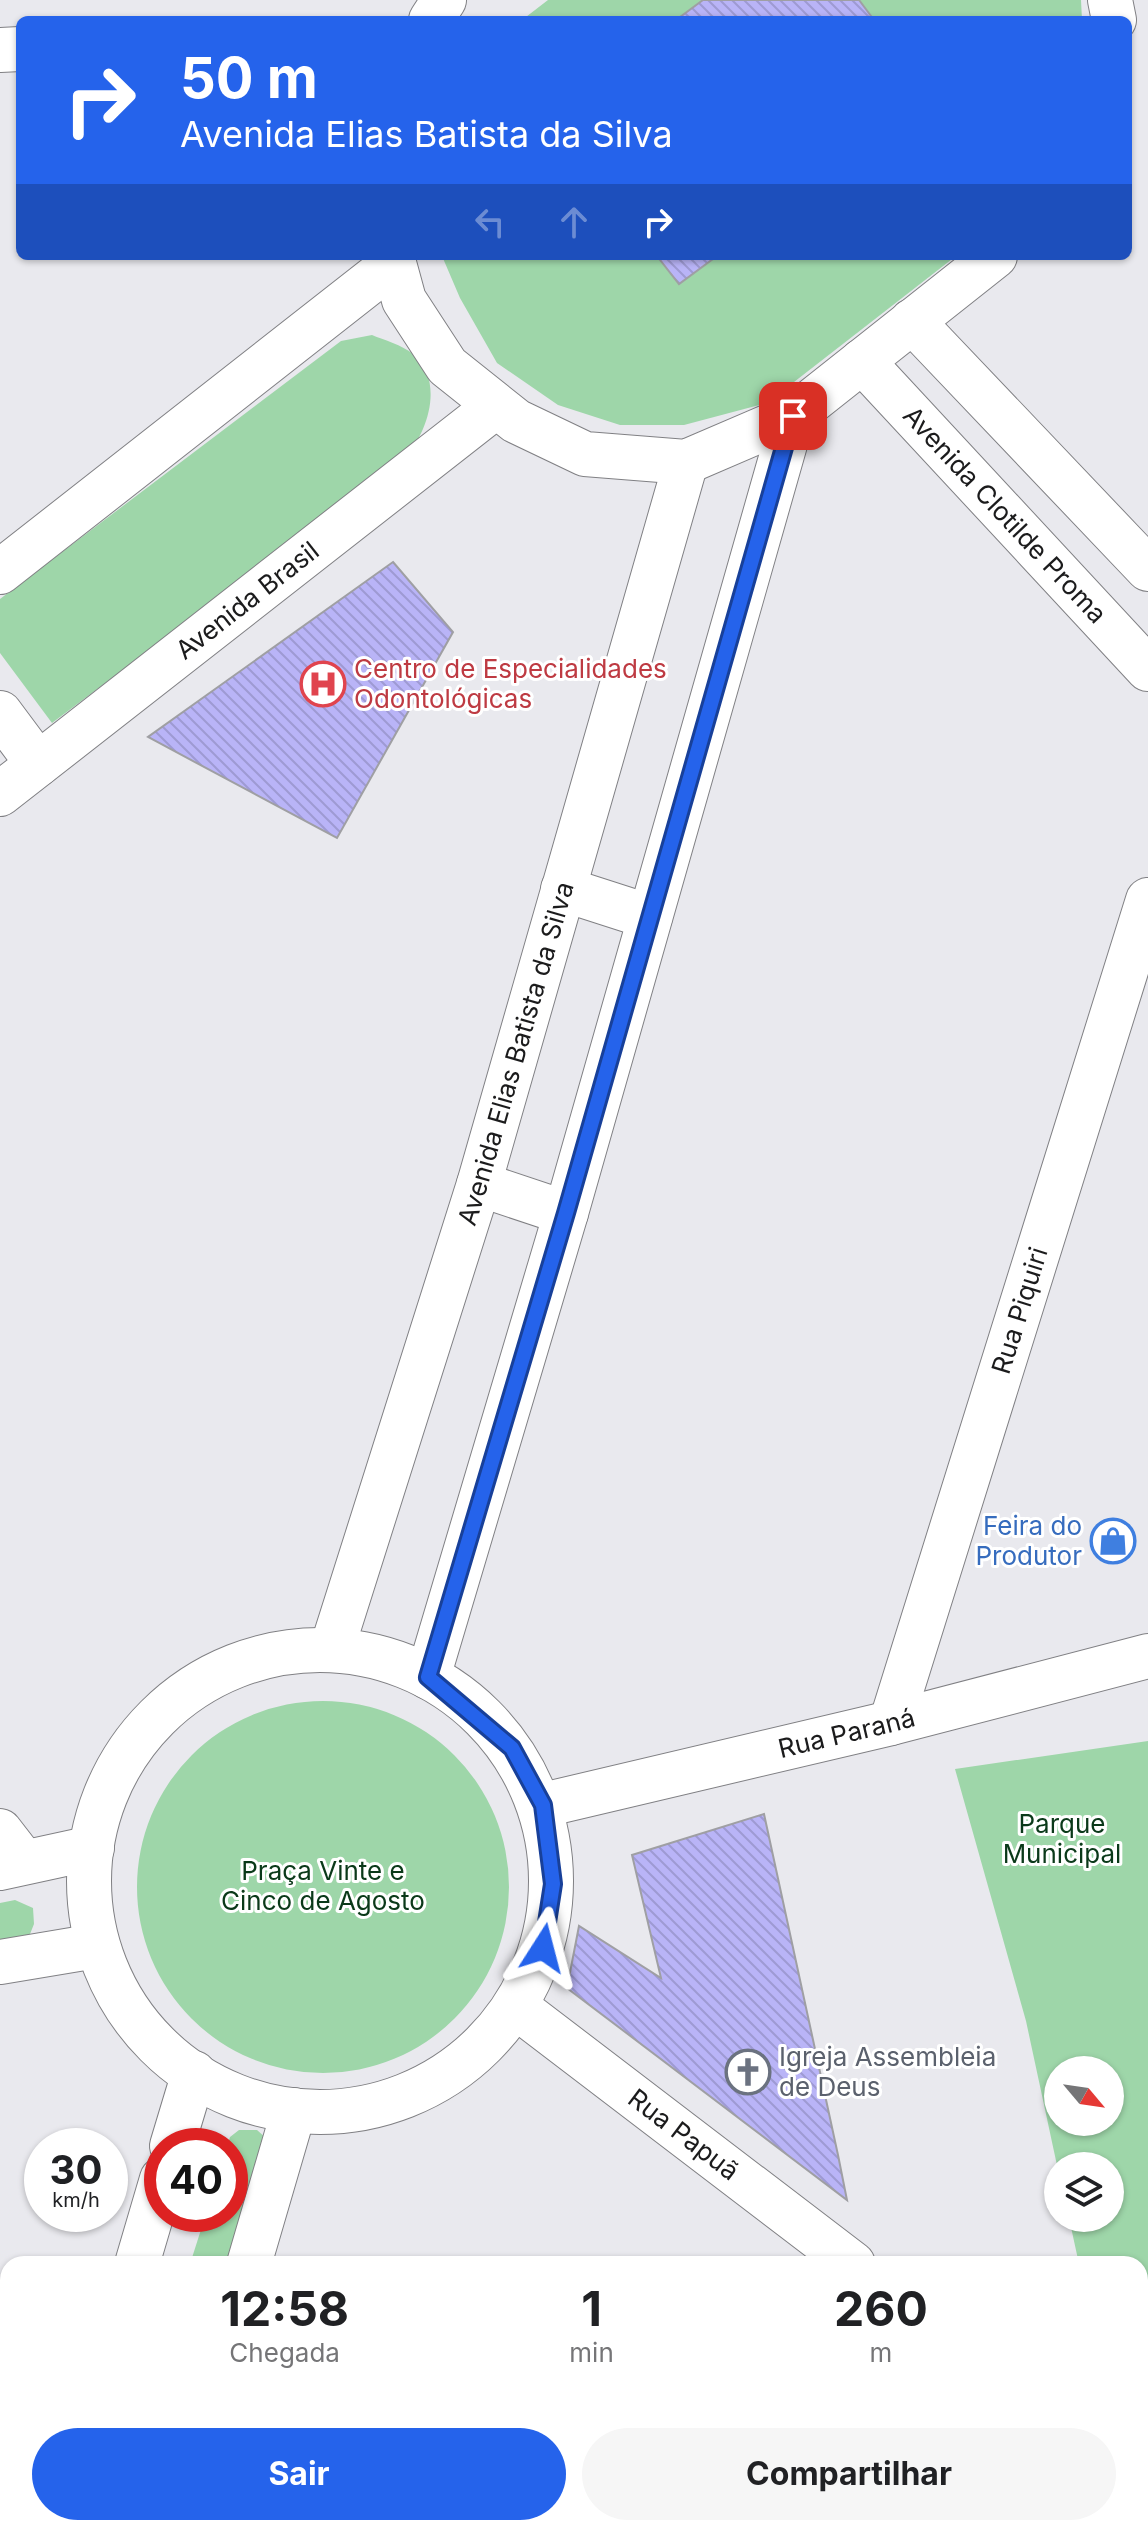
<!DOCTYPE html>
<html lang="pt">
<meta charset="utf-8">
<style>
body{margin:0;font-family:Inter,sans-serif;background:#f6f6f6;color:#202124;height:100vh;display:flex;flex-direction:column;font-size:30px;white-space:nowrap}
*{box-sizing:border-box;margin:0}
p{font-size:26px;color:#757577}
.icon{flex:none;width:44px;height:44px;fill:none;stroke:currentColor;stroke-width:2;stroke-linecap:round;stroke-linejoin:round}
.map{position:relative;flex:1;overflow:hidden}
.sheet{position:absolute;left:0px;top:2256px;width:1148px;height:280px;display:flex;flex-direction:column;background:#fff;border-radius:24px 24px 0 0;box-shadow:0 2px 6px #0004}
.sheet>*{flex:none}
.hud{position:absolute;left:16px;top:16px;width:1116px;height:244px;border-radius:12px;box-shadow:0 2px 6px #0004;background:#2563eb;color:#fff;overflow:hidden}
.needle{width:52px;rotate:119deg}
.tools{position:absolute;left:1044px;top:2056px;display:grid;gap:16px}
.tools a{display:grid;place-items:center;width:80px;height:80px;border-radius:50%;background:#fff;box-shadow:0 2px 6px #0004;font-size:40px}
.speed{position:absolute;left:24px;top:2128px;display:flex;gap:16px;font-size:40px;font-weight:700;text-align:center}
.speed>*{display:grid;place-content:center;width:104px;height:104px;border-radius:50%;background:#fff;box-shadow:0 2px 6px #0004;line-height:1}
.speed small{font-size:20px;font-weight:400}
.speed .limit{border:12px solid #d22;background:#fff;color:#111}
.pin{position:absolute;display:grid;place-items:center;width:68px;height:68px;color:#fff;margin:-34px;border-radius:16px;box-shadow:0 4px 12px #0006}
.me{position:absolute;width:88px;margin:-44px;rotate:9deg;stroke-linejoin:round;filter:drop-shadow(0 0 6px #0008)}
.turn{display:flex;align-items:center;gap:28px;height:168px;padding:0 32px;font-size:36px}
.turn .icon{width:104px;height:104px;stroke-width:2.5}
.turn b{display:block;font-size:56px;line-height:68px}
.lanes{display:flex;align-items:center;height:76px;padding:0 32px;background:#0003;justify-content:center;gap:40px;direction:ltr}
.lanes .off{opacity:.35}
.eta{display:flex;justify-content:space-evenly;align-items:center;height:136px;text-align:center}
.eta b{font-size:48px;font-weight:700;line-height:56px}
.cta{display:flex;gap:16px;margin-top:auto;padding:16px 32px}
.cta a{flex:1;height:92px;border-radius:48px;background:#2563eb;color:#fff;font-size:32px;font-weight:700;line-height:92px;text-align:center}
.cta a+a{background:#f6f6f6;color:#202124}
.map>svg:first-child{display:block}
.green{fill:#9ed6a9;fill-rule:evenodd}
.building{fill:url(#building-back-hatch);stroke:#9f9fa3;stroke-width:2}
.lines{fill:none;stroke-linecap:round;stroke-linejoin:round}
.street-casing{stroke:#808084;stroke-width:46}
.secondary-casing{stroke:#808084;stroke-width:46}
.street{stroke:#fff;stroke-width:44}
.secondary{stroke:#fff;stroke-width:44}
.route-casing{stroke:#184099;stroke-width:20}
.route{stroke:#2563eb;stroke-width:14}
.labels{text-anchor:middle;stroke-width:6;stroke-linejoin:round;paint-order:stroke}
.street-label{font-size:26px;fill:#1b1b1c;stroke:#fff}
.health-label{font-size:26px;fill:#be3a42;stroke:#fff;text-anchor:start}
.shop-label{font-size:26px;fill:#366cbe;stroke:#fff;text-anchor:end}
.park-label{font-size:26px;fill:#0a3919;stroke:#fff}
.worship-label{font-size:26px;fill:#5b616d;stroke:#fff;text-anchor:start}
</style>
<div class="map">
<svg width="1148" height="2536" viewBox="0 0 1148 2536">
<defs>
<pattern id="building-back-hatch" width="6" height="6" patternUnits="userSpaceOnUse" patternTransform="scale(2)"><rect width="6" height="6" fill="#b9b4f7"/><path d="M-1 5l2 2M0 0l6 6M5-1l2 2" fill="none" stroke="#9e9ad3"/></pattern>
</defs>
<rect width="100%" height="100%" fill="#e9e9ee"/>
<path class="green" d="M548,0H1081L1082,20H522Z
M442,256H956L767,403L684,425H620L558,405L497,363L460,298Z
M372,335C384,340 402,345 413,354C445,381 428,432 405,458L52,723L0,653V599L341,341Z
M137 1887a186 186 0 1 1 372 0a186 186 0 1 1-372 0Z
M1148,1741V2375L1140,2368V2264H1079L1069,2218H1110V2166H1058V2170L1026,2021L955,1769ZM1110,2070V2122H1058V2070Z
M15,1900L33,1908L34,1924L26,1944L0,1949V1903Z
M239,2130H257L266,2138L232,2264H190L206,2214H230V2146H227L230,2137Z"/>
<path class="building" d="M703,0H859L874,20H676Z
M657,256H717L679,284Z
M393,562L453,632L337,838L148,737Z
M764,1814L838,2155L847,2200L567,1988L579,1926L661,1978L632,1855Z"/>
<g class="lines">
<g class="street-casing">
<g id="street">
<path d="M0,50L20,49"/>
<path d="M912,321L1148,569"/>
<path id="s1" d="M862,361L1148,669"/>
<path d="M0,713L38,764"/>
<path id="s2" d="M891,1723L1148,900"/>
<path id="s3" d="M543,1805L891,1723L1148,1656"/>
<path d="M0,1831L24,1862"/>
<path id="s4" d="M515,2006L853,2264"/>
<path d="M1140,2471L1148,2477"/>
<path d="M2,2536L13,2528"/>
<path d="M723,2536L725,2528"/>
</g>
</g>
<g class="secondary-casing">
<g id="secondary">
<path d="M1110,0L1114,20"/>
<path d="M431,20L444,0"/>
<path d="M392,256L404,300L447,366L516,421L585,454L686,462L793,416L995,256"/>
<path d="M0,572L394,263"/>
<path id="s5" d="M0,794L496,406"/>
<path d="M563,889L650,917"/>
<path d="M479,1184L566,1213"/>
<path id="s6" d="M334,1642L479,1184L686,462"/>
<circle cx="320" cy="1881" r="231"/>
<path d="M428,1677L566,1213L793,416"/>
<path d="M0,1868L92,1848"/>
<path d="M0,1962L90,1947"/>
<path d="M172,2146L194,2073"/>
<path d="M137,2264L162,2179"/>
<path d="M249,2264L294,2110"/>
<path d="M53,2536L56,2528"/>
<path d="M168,2536L170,2528"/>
</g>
</g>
<use href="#street" class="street"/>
<use href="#secondary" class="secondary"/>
</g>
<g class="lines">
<g class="route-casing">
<path id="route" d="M543,1948L553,1884L543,1805L512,1748L428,1677L566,1213L793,416"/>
</g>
<use href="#route" class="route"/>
</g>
<defs>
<g id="hospital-ring" transform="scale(2.3)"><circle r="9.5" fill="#fff" stroke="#e0444e" stroke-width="1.5"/><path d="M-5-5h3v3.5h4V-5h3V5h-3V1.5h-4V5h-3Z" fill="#e0444e"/></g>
<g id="shop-ring" transform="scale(2.3)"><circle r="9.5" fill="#fff" stroke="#3f7fe0" stroke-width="1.5"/><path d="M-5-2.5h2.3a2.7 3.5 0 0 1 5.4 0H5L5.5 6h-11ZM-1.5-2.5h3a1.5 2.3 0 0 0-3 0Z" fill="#3f7fe0"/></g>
<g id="church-ring" transform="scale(2.3)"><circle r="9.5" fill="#fff" stroke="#6b7280" stroke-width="1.5"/><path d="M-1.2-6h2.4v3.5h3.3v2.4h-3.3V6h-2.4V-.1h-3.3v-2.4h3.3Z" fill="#6b7280"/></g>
</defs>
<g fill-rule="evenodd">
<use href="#hospital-ring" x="323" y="684"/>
<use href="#shop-ring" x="1113" y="1541"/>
<use href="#church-ring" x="748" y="2072"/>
</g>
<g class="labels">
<g class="street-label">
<text dy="9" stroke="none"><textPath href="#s1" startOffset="210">Avenida Clotilde Proma</textPath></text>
<text dy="9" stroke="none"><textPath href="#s5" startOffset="314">Avenida Brasil</textPath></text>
<text dy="9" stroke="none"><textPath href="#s6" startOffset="616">Avenida Elias Batista da Silva</textPath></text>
<text dy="9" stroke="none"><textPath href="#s2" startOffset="432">Rua Piquiri</textPath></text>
<text dy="9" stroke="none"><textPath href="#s3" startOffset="312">Rua Paraná</textPath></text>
<text dy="9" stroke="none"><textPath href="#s4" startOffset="212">Rua Papuã</textPath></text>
</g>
<g class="health-label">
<text x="354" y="678">Centro de Especialidades<tspan x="354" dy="30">Odontológicas</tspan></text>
</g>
<g class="shop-label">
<text x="1082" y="1535">Feira do<tspan x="1082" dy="30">Produtor</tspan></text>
</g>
<g class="park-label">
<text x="1062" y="1833">Parque<tspan x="1062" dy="30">Municipal</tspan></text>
<text x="323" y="1880">Praça Vinte e<tspan x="323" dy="30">Cinco de Agosto</tspan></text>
</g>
<g class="worship-label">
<text x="779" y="2066">Igreja Assembleia<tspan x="779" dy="30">de Deus</tspan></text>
</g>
</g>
</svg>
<div class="tools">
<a><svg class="needle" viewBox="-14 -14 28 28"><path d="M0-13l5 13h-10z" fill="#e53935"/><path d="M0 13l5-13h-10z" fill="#757577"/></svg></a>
<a><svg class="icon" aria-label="layers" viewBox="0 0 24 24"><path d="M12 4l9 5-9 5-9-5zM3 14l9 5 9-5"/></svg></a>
</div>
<div class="speed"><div>30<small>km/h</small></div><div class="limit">40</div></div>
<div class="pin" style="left:793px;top:416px;background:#d93025"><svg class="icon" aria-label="arrive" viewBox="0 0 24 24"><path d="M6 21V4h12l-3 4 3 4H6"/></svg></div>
<svg class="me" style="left:543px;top:1948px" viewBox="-20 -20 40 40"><path d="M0-17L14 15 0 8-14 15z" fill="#2563eb" stroke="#fff" stroke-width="4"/></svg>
<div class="hud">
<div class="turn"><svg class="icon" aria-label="right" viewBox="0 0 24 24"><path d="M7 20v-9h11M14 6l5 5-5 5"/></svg><div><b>50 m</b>Avenida Elias Batista da Silva</div></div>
<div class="lanes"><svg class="icon off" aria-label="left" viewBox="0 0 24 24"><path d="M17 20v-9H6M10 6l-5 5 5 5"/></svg><svg class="icon off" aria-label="ahead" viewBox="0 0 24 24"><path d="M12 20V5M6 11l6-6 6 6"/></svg><svg class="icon" aria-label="right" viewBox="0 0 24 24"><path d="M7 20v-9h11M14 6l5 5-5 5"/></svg></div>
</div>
<section class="sheet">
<div class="eta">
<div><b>12:58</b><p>Chegada</p></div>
<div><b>1</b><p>min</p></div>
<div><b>260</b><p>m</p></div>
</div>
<div class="cta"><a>Sair</a><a>Compartilhar</a></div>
</section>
</div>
